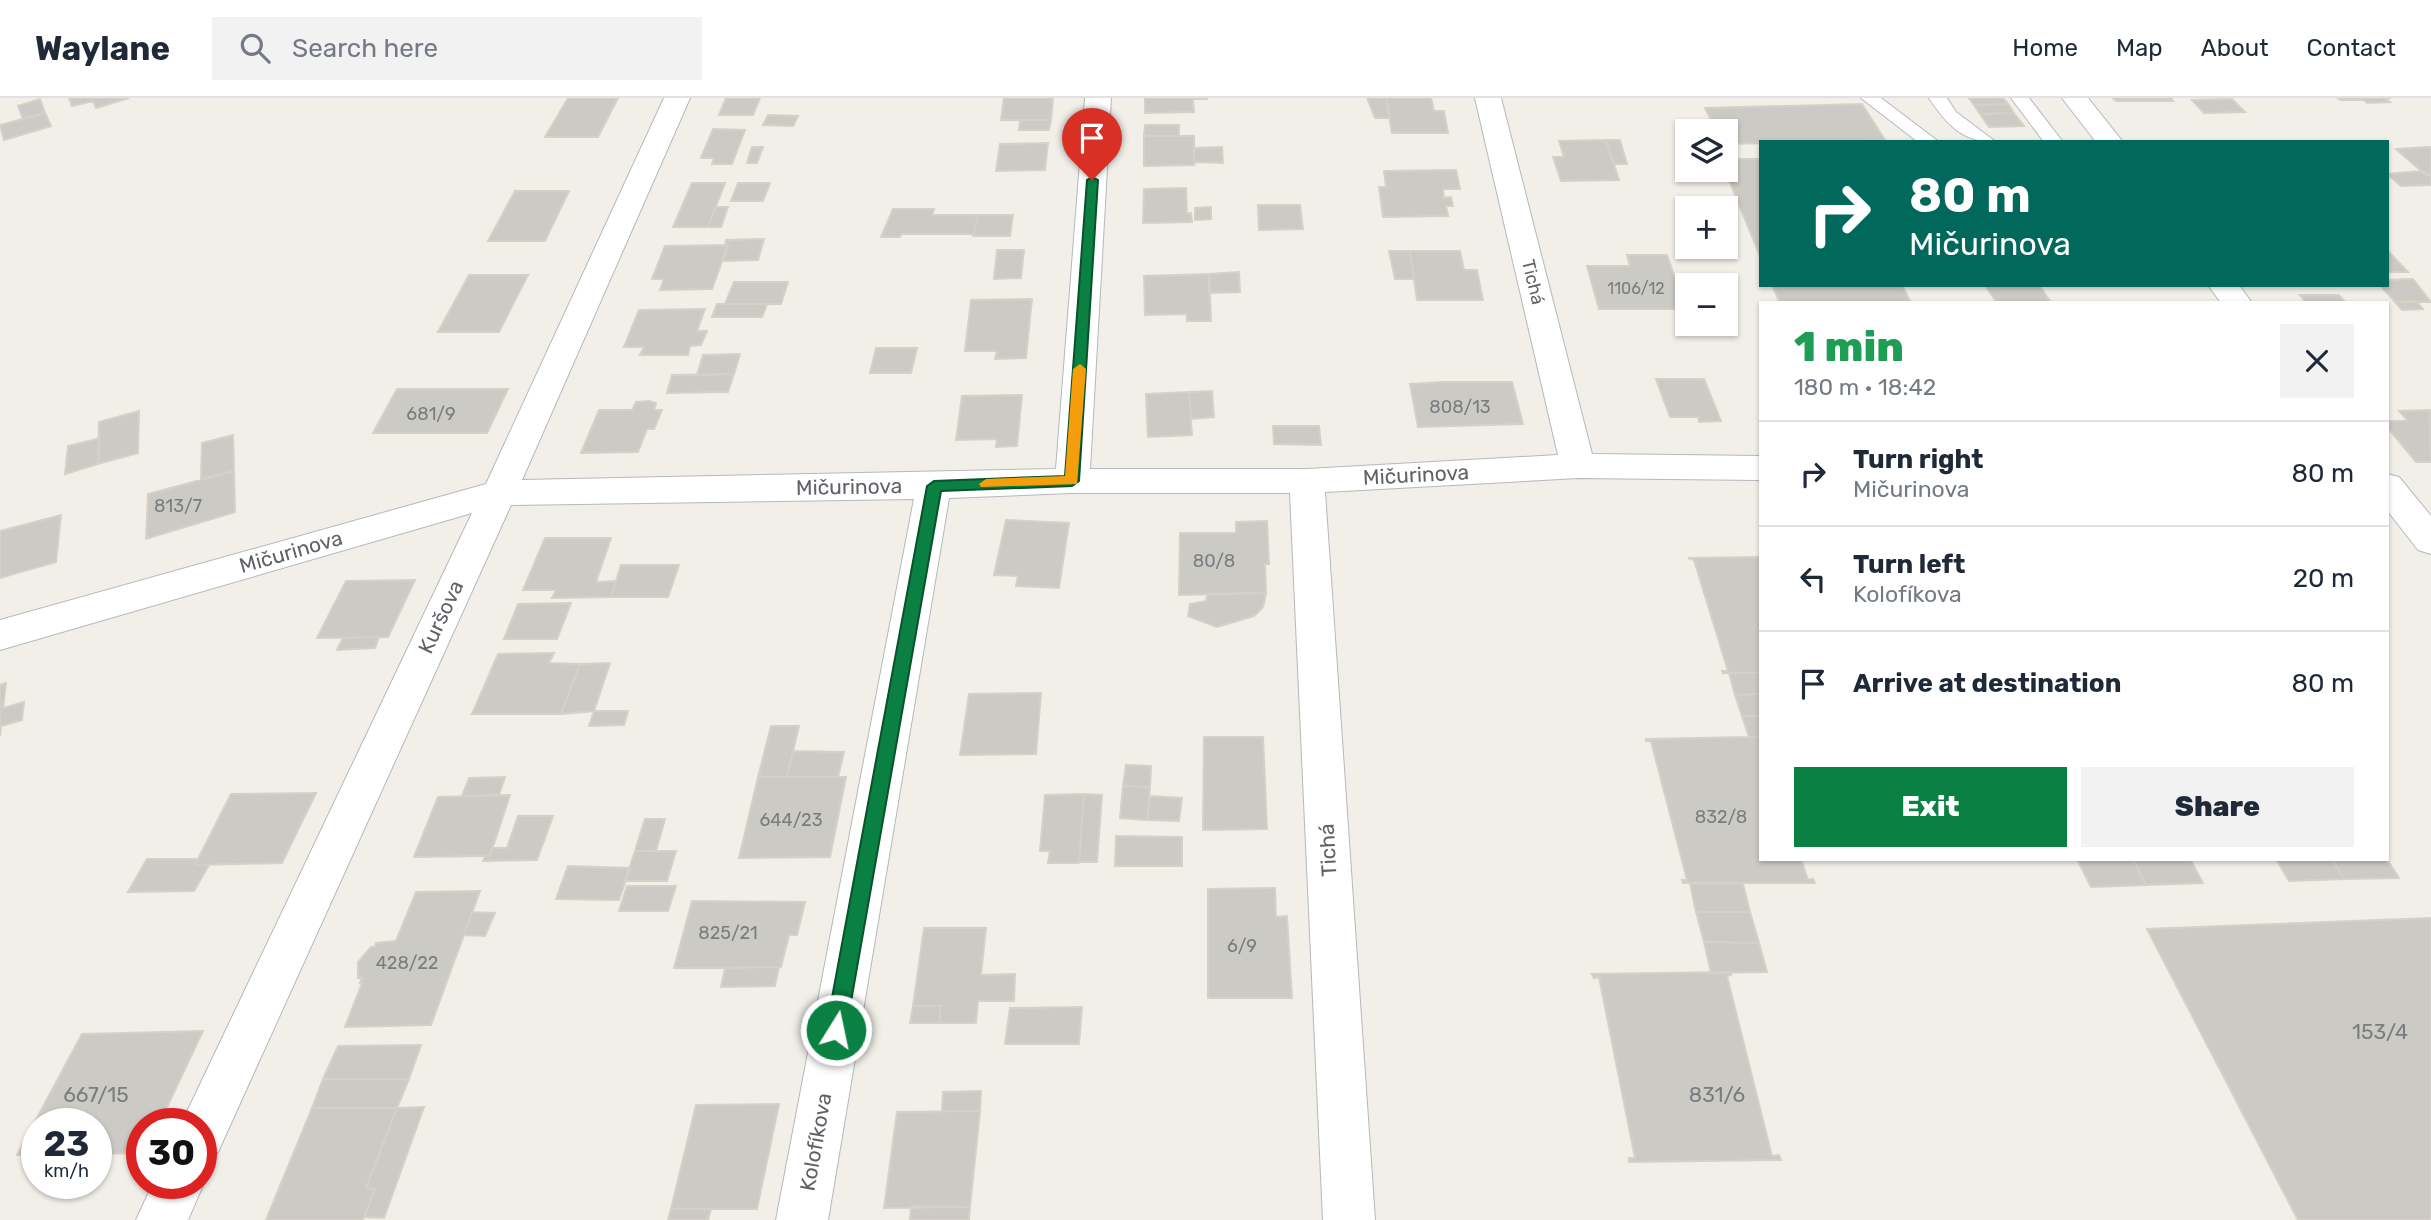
<!DOCTYPE html>
<meta charset="utf-8">
<style>
body{margin:0;font-family:Rubik,sans-serif;background:#f2f2f3;color:#1f2937;height:100vh;display:flex;flex-direction:column;font-size:26px;white-space:nowrap}
*{box-sizing:border-box;margin:0}
p{font-size:23px;color:#747a83}
.icon{flex:none;width:38px;height:38px;fill:none;stroke:currentColor;stroke-width:2;stroke-linecap:round;stroke-linejoin:round}
.map{position:relative;flex:1;overflow:hidden}
.panel{position:absolute;left:1759px;top:203px;width:630px;height:560px;display:flex;flex-direction:column;background:#fff;border-radius:0px;box-shadow:0 2px 5px #0004}
.panel>*{flex:none}
.hud{position:absolute;left:1759px;top:42px;width:630px;height:147px;border-radius:0px;box-shadow:0 2px 5px #0004;background:#00695c;color:#fff;overflow:hidden}
.buttons{position:absolute;left:1675px;top:21px;display:grid;gap:14px}
.buttons a{display:grid;place-items:center;width:63px;height:63px;border-radius:0px;background:#fff;box-shadow:0 2px 5px #0004;font-size:35px}
.speed{position:absolute;left:21px;top:1010px;display:flex;gap:14px;font-size:35px;font-weight:700;text-align:center}
.speed>*{display:grid;place-content:center;width:91px;height:91px;border-radius:50%;background:#fff;box-shadow:0 2px 5px #0004;line-height:1}
.speed small{font-size:18px;font-weight:400}
.speed .limit{border:10px solid #d22;background:#fff;color:#111}
.pin{position:absolute;display:grid;place-items:center;width:60px;height:60px;color:#fff;margin:-72px -30px;border-radius:50% 50% 50% 0;rotate:-45deg;box-shadow:0 0 7px #0007}
.pin .icon{rotate:45deg}
.me{position:absolute;width:77px;margin:-38px;rotate:10deg;stroke-linejoin:round;filter:drop-shadow(0 0 5px #0008)}
.turn{display:flex;align-items:center;gap:24px;height:147px;padding:0 35px;font-size:32px}
.turn .icon{width:91px;height:91px;stroke-width:2.5}
.turn b{display:block;font-size:49px;line-height:60px}
.round{display:grid;place-items:center;flex:none;width:74px;height:74px;border-radius:0px;background:#f2f2f3}
.overview{display:flex;align-items:center;justify-content:space-between;height:119px;padding:0 35px}
h1{font-size:42px;font-weight:800;line-height:52px;color:#1e9e55}
.cta{display:flex;gap:14px;margin-top:auto;padding:14px 35px}
.cta a{flex:1;height:80px;border-radius:0px;background:#0b8043;color:#fff;font-size:28px;font-weight:800;line-height:80px;text-align:center}
.cta a+a{background:#f2f2f3;color:#1f2937}
ul{padding:0;list-style:none}
li{display:flex;align-items:center;gap:21px;height:105px;padding:0 35px;border-top:2px solid #e0e1e3}
li div{flex:1}
li b{display:block;font-size:26px}
li em{font-style:normal}
header{display:flex;align-items:center;gap:42px;box-sizing:border-box;height:98px;padding:0 35px;background:#fff;border-bottom:2px solid #e0e1e3}
header strong{font-size:33px}
nav{display:flex;gap:38px;margin-inline-start:auto;font-size:24px}
.search{width:490px;height:63px;background:#f2f2f3;display:flex;align-items:center;gap:18px;box-sizing:border-box;padding:0 24px;border-radius:0px;color:#747a83;font-size:26px}
.map>svg:first-child{display:block}
.building{fill:#cccac5;stroke:#d6d1c6;stroke-width:2}
.lines{fill:none;stroke-linecap:round;stroke-linejoin:round}
.lane-casing{stroke:#b5b8bc;stroke-width:2}
.street-casing{stroke:#b5b8bc;stroke-width:2}
.lane{fill:#fff;fill-rule:evenodd}
.street{fill:#fff;fill-rule:evenodd}
.route{fill:#0b8043;stroke:#07532c;stroke-width:2}
.slow{fill:#f59e0b}
.labels{text-anchor:middle;stroke-width:6;stroke-linejoin:round;paint-order:stroke}
.far-number-label{font-size:16px;fill:#7a7d7f}
.far-street-label{font-size:18px;fill:#5f6368;stroke:#fff}
.number-label{font-size:18px;fill:#7a7d7f}
.street-label{font-size:21px;fill:#5f6368;stroke:#fff}
.near-number-label{font-size:21px;fill:#7a7d7f}
</style>
<header>
<strong>Waylane</strong>
<div class="search"><svg class="icon" aria-label="search" viewBox="0 0 24 24"><circle cx="10" cy="10" r="6"/><path d="M15 15l6 6"/></svg>Search here</div>
<nav><a>Home</a><a>Map</a><a>About</a><a>Contact</a></nav>
</header>
<div class="map">
<svg width="2431" height="1122" viewBox="0 0 2431 1122">
<rect width="100%" height="100%" fill="#f1efe8"/>
<path class="building" d="M69,0H92L93,3L72,8Z
M92,0H129L96,10Z
M568,0H618L598,39H545Z
M726,0H760L753,17H719Z
M1004,0H1053L1051,22H1001Z
M1145,0H1207V1H1193L1194,14L1145,15Z
M1367,0H1386L1390,20H1375Z
M1386,0H1431L1434,13H1444L1448,35H1392Z
M1969,0H2003L2008,6L1974,7Z
M2113,0H2171L2173,3H2116Z
M2338,0H2391L2386,1L2390,4L2367,5L2364,2H2341Z
M40,1L45,15L23,21L18,8Z
M2232,1L2245,14L2204,15L2192,2Z
M1862,6L1885,42L1726,46V33H1717L1705,10Z
M2008,6L2014,15L1980,16L1974,7Z
M45,15L51,28L4,42L0,27Z
M2014,15L2024,28L1989,29L1980,16Z
M768,17L798,18L793,28L763,27Z
M1020,22H1051L1049,32H1019Z
M1145,27H1179V38H1144Z
M713,31L745,32L732,66H712L714,60H701Z
M1144,38H1194V67L1144,68Z
M1606,42H1620L1627,66H1614Z
M1606,42L1619,82L1561,83L1553,59H1564L1559,43Z
M1048,45L1045,72L996,73L1000,46Z
M752,49H763L757,65H747Z
M1222,49L1223,65L1194,64V50Z
M2428,49H2431V77H2426L2396,51Z
M1726,61H1760V158L1725,72Z
M1456,72L1460,91H1443L1444,100L1451,99L1453,108H1446L1448,118L1383,119L1379,89H1386L1384,73Z
M2422,73L2431,77V87L2401,88L2387,76Z
M692,85H725L708,129H673Z
M738,85H770L763,103H731Z
M1186,90L1187,116L1191,115L1192,124L1143,125L1144,91Z
M515,93H569L545,143H488Z
M1258,107H1300L1303,131L1259,132Z
M716,109H728L721,129H708Z
M1211,109V121L1195,122V110Z
M893,111H934L932,117H978L974,136H901L900,139H881Z
M978,117H1013L1010,138H973Z
M764,141L758,162L723,163L728,147H725L726,142Z
M728,147L712,191L660,192L664,181H652L665,148Z
M997,152H1024L1021,180L994,181Z
M1389,153H1410L1414,181H1395Z
M1410,153H1460L1464,172H1477L1483,202H1417Z
M2387,153H2388L2408,174H2387Z
M1627,157H1667L1686,211H1599L1587,168H1630Z
M1239,174L1240,194L1209,195V176Z
M1209,176L1211,223H1187V216L1145,217L1144,178Z
M469,177H528L499,234H438Z
M2413,181L2431,204H2395L2380,187H2387V182Z
M734,184H788L781,206H725Z
M1772,187H1902L1911,205H1780Z
M1985,187H2039L2051,205H1997Z
M2300,197H2339L2346,205H2306Z
M1032,201L1026,260L995,261L997,253H965L971,202Z
M2416,203L2423,211L2402,212L2395,204Z
M717,206H767L762,219H712Z
M705,211L697,233H707L701,247L690,248L688,257H640L644,249H624L639,212Z
M876,250H917L911,275H870Z
M740,256L734,276L697,277L703,257Z
M734,276L728,294L667,295L672,277Z
M1656,281H1704L1721,323L1699,324L1698,319H1670Z
M1443,284H1512L1523,326L1418,329L1410,286Z
M397,291H508L487,335H373Z
M1212,293L1214,319L1191,321L1189,294Z
M1189,294L1192,337L1148,339L1146,296Z
M1022,297L1017,348L996,349L997,341L956,342L962,298Z
M649,303L656,305L654,312H662L654,331H647L638,354L581,355L599,312H632L636,304Z
M2430,312L2431,364H2416L2387,329V323H2408L2399,313Z
M139,313L138,355L98,366L99,324Z
M1273,328H1319L1321,347L1274,346Z
M233,337L234,373L201,381L202,345Z
M100,340L98,366L65,376L68,348Z
M234,373L235,414L146,441L148,396Z
M61,417L56,464L0,480V433Z
M1006,422L1069,425L1059,490L1016,488L1018,478L994,477Z
M1267,423L1269,466H1265L1266,495L1179,497L1180,435H1236V424Z
M545,440H611L596,484L616,483L611,499L552,500L556,492H523Z
M1760,459V575H1723L1722,573H1728L1694,462L1688,460Z
M621,467H679L668,499H611Z
M415,482L388,539L317,540L346,483Z
M1266,495L1263,509L1254,518L1217,529L1188,518L1190,506L1206,503L1207,496Z
M571,505L557,541H504L518,506Z
M379,539L375,550L337,552L343,540Z
M554,555L549,565L580,566L561,616H472L498,556Z
M610,565L594,613L561,616L580,566Z
M1729,575H1760V596L1735,597Z
M6,585L3,610L24,604L22,622L1,628L0,638V587Z
M1041,595L1036,656L960,657L969,596Z
M1760,596V618H1742L1735,597Z
M594,613H628L624,627L589,628Z
M1742,618H1760V640L1749,639Z
M771,628H799L787,679H758Z
M1204,639H1263L1267,731L1203,732Z
M1749,639L1760,640V761H1801L1808,782L1813,781L1815,785H1683L1682,782H1687L1651,643H1646V641Z
M793,653L844,654L838,679H787Z
M1126,667L1151,668L1150,689L1123,688Z
M505,679L499,697L462,698L469,680Z
M758,679H846L830,759L739,760Z
M1123,688L1150,689L1147,722L1120,720Z
M316,695L282,765L195,767L231,696Z
M1084,696L1079,765H1048L1050,753H1040L1045,697Z
M1084,696L1102,697L1097,764H1079Z
M510,697L490,758L414,759L438,699Z
M1150,698L1182,700L1179,723L1147,722Z
M518,718H553L537,762L483,763L485,758H490L492,750H507Z
M645,721H665L656,753H635Z
M1116,738L1182,739V768H1115Z
M635,753H676L667,783H625Z
M147,761H197L195,767H209L194,793L128,794Z
M2077,761H2133L2146,787L2091,789Z
M2133,761H2190L2203,785L2146,787Z
M2276,761H2332L2344,781L2289,783Z
M2332,761H2387L2399,780L2344,781Z
M568,768L630,770L619,802L556,801Z
M1690,785L1743,786L1750,814H1696Z
M627,788H676L668,813H619Z
M1275,790L1276,819L1287,818L1292,900H1208V791Z
M480,793L431,927L345,929L362,885H360L362,880H358V864L371,849H375L376,845L396,843L416,794Z
M692,803L805,804L797,837H789L781,869L674,870Z
M472,814L495,815L485,838L464,837Z
M1696,814H1750L1759,845L1704,844Z
M2431,820V1122H2298L2147,831Z
M924,830H986L981,877L1015,876L1014,903H978L976,925H939L941,908H913Z
M1704,844L1759,845L1767,874L1711,875Z
M779,869L775,888L721,889L725,870Z
M1730,874L1731,877L1727,878L1772,1058L1779,1057L1781,1062L1629,1064V1060H1635L1599,879L1594,880L1592,876Z
M913,908H941L939,925H910Z
M1082,909L1079,946H1005L1010,910Z
M203,933L159,1026H142V1055L96,1056V1026H37V1057H17L82,936Z
M421,947L409,981H323L338,948Z
M323,981H409L397,1010H312Z
M981,993L980,1013H942L943,994Z
M779,1006L757,1111H671L696,1007Z
M424,1009L384,1120L364,1119L375,1091L366,1090L397,1010Z
M312,1010H397L366,1090L375,1091L363,1122H266Z
M980,1013L970,1109L884,1110L897,1014Z
M911,1108L970,1109L969,1122H910Z
M671,1111H711L708,1122H668Z"/>
<g class="lines">
<g class="lane-casing">
<path id="lane" d="M1861,0H1881L1939,44H1918Z
M1929,0H1947L1956,14L1996,44C1962,44 1947,27 1929,0Z
M2011,0H2029L2063,44H2044Z"/>
</g>
<g class="street-casing">
<path id="street" d="M664,0H690L522,382L1056,371L1085,0H1111L1090,371H1307L1558,357L1475,0H1501L1592,356L1760,358V382L1578,380L1325,394L1375,1122H1323L1290,395H1072L949,400L828,1122H776L914,401L511,407L218,1054L201,1062V1026H181L184,1020L472,415L0,552V522L486,386Z
M2062,0H2088L2123,44H2096Z
M2208,187H2239L2252,205H2221Z
M2387,376L2399,379L2431,418V456L2418,452L2387,412Z
M201,1078L204,1085L188,1122H136L153,1085H201Z"/>
</g>
<use href="#lane" class="lane"/>
<use href="#street" class="street"/>
</g>
<path class="route" d="M1092,79L1098,82L1079,383L1072,388L941,393L846,932L843,938L836,941L829,938L826,932L927,388L934,383L1065,378L1087,82Z"/>
<path class="slow" d="M1080,266L1086,271L1077,386L981,389L979,386L986,381L1065,378L1073,271Z"/>
<g class="labels">
<g class="far-number-label">
<text x="1636" y="196">1106/12</text>
</g>
<g class="far-street-label">
<text transform="translate(1533 184) rotate(76)" y="6">Tichá</text>
</g>
<g class="number-label">
<text x="1460" y="315">808/13</text>
<text x="431" y="322">681/9</text>
<text x="178" y="414">813/7</text>
<text x="1214" y="469">80/8</text>
<text x="1721" y="725">832/8</text>
<text x="791" y="728">644/23</text>
<text x="728" y="841">825/21</text>
<text x="1242" y="854">6/9</text>
<text x="407" y="871">428/22</text>
</g>
<g class="street-label">
<text transform="translate(1416 377) rotate(-3)" y="7">Mičurinova</text>
<text transform="translate(849 389) rotate(-1)" y="7">Mičurinova</text>
<text transform="translate(291 454) rotate(-16)" y="7">Mičurinova</text>
<text transform="translate(441 519) rotate(-65)" y="7">Kuršova</text>
<text transform="translate(1328 752) rotate(-93)" y="7">Tichá</text>
<text transform="translate(816 1044) rotate(-80)" y="7">Kolofíkova</text>
</g>
<g class="near-number-label">
<text x="2380" y="941">153/4</text>
<text x="96" y="1004">667/15</text>
<text x="1717" y="1004">831/6</text>
</g>
</g>
</svg>
<div class="buttons">
<a><svg class="icon" aria-label="layers" viewBox="0 0 24 24"><path d="M12 4l9 5-9 5-9-5zM3 14l9 5 9-5"/></svg></a>
<a>+</a>
<a>−</a>
</div>
<div class="speed"><div>23<small>km/h</small></div><div class="limit">30</div></div>
<div class="pin" style="left:1092px;top:82px;background:#d93025"><svg class="icon" aria-label="arrive" viewBox="0 0 24 24"><path d="M6 21V4h12l-3 4 3 4H6"/></svg></div>
<svg class="me" style="left:836px;top:932px" viewBox="-20 -20 40 40"><circle r="17" fill="#0b8043" stroke="#fff" stroke-width="3"/><path d="M0-11L8 9 0 5-8 9z" fill="#fff"/></svg>
<div class="hud">
<div class="turn"><svg class="icon" aria-label="right" viewBox="0 0 24 24"><path d="M7 20v-9h11M14 6l5 5-5 5"/></svg><div><b>80 m</b>Mičurinova</div></div>
</div>
<section class="panel">
<div class="overview"><div><h1>1 min</h1><p>180 m · 18:42</p></div><a class="round"><svg class="icon" aria-label="close" viewBox="0 0 24 24"><path d="M6 6l12 12M18 6L6 18"/></svg></a></div>
<ul>
<li><svg class="icon" aria-label="right" viewBox="0 0 24 24"><path d="M7 20v-9h11M14 6l5 5-5 5"/></svg><div><b>Turn right</b><p>Mičurinova</p></div><em>80 m</em></li>
<li><svg class="icon" aria-label="left" viewBox="0 0 24 24"><path d="M17 20v-9H6M10 6l-5 5 5 5"/></svg><div><b>Turn left</b><p>Kolofíkova</p></div><em>20 m</em></li>
<li><svg class="icon" aria-label="arrive" viewBox="0 0 24 24"><path d="M6 21V4h12l-3 4 3 4H6"/></svg><div><b>Arrive at destination</b></div><em>80 m</em></li>
</ul>
<div class="cta"><a>Exit</a><a>Share</a></div>
</section>
</div>
